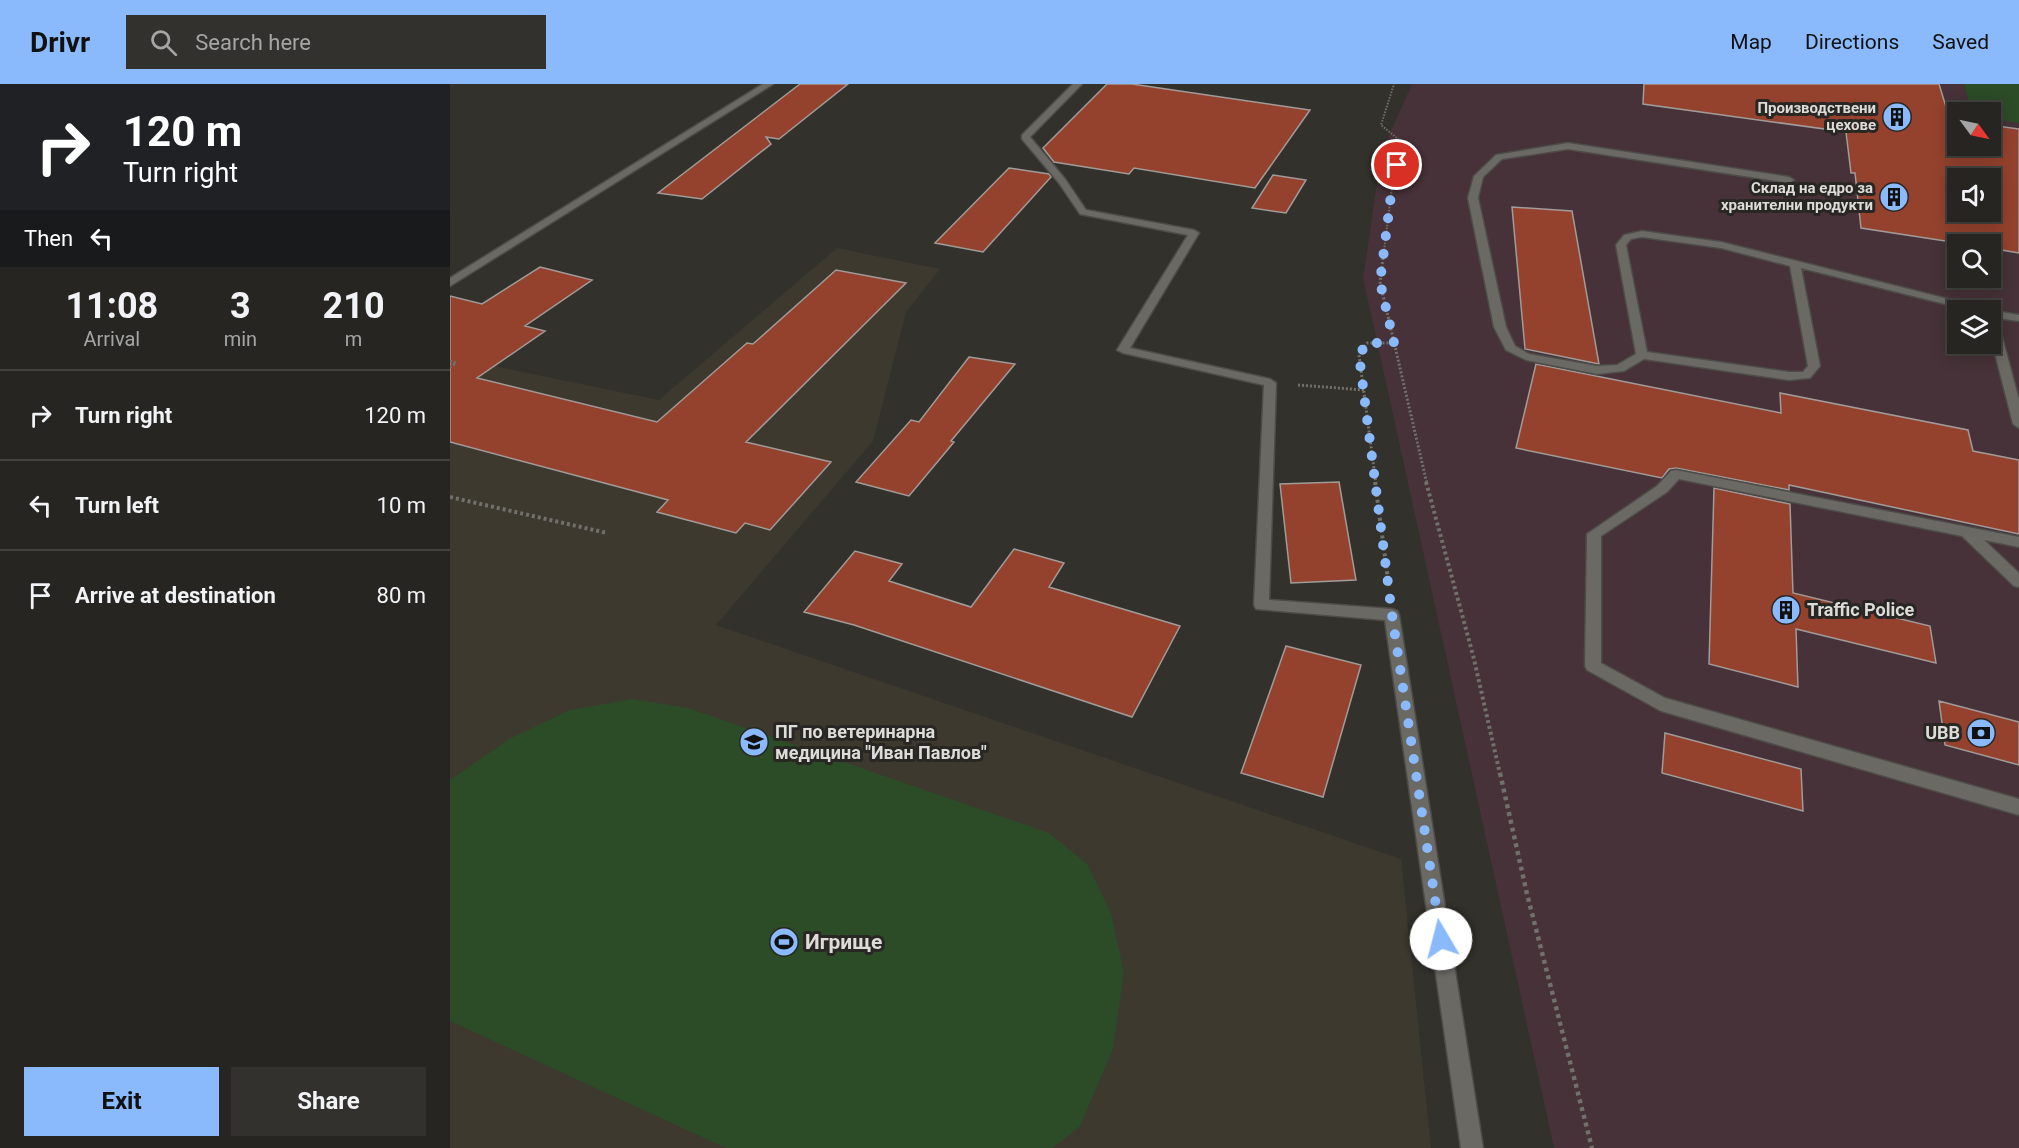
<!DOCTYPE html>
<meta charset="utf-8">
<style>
body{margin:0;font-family:Roboto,sans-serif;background:#32312e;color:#f1f3f6;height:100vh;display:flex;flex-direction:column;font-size:22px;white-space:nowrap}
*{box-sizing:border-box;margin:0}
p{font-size:20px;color:#a4a5a5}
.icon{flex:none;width:33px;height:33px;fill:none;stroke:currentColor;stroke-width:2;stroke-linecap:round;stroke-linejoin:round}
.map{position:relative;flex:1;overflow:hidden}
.sheet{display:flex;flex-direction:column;background:#262521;width:450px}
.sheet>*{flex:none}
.hud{background:#202124;color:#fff;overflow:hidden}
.needle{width:39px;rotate:123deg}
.controls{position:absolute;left:1497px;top:18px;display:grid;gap:12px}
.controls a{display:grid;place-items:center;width:54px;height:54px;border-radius:0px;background:#262521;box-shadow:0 3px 15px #0003,0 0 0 2px #42423f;font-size:30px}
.pin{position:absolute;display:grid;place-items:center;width:51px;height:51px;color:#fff;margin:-26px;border:3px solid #fff;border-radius:50%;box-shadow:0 2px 6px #0007}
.me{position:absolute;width:66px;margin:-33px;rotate:352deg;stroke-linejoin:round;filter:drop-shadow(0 0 4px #0008)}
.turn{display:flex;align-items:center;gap:21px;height:126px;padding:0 24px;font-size:27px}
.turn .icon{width:78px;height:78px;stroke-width:2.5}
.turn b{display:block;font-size:42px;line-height:51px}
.then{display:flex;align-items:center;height:57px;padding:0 24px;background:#0003;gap:12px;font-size:22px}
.eta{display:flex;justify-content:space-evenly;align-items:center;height:102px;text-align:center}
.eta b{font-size:36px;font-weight:700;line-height:42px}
.cta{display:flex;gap:12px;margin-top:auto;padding:12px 24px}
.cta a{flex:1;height:69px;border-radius:0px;background:#8bbafc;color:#111;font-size:24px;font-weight:700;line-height:69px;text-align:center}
.cta a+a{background:#32312e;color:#f1f3f6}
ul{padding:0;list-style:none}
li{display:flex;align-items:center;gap:18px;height:90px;padding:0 24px;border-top:2px solid #42423f}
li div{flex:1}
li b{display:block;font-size:22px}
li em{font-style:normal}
header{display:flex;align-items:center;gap:36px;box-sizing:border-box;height:84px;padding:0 30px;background:#8bbafc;color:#111}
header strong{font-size:28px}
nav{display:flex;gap:33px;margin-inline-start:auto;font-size:21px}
.search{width:420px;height:54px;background:#32312e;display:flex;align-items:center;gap:15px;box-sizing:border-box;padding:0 21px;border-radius:0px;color:#a4a5a5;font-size:22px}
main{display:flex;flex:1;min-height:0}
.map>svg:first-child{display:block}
.built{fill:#3d392f}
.industrial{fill:#463238;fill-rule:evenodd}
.green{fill:#2c4b27}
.building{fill:#94422d;stroke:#a19b99;stroke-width:1.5;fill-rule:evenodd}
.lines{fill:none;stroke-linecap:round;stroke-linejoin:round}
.minor-casing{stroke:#4d4c48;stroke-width:3}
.path-far3{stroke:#71706b;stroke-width:2;stroke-dasharray:1.5 1.5;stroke-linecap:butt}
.path-far2{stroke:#71706b;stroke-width:3;stroke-dasharray:2 2;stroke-linecap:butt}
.path-far1{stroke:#71706b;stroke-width:4;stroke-dasharray:3 3;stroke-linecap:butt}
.path{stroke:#71706b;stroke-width:4.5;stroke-dasharray:4 4;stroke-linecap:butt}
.minor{fill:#6a6964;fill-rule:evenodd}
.route{stroke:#8bbafc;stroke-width:10;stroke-dasharray:0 18}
.labels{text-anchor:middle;stroke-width:6;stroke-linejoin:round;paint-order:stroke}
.far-poi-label{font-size:15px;font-weight:bold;fill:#dddcd9;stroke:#282723;text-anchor:end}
.poi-label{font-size:18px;font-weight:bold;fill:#dddcd9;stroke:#282723;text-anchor:start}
.near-poi-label{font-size:21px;font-weight:bold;fill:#dddcd9;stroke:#282723;text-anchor:start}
</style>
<header>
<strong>Drivr</strong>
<div class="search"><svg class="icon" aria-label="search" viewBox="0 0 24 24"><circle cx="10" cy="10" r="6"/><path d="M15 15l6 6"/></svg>Search here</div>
<nav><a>Map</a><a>Directions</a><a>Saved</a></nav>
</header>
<main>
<section class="sheet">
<div class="hud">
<div class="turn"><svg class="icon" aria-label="right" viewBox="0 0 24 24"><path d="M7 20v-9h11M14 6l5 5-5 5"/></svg><div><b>120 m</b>Turn right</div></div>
<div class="then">Then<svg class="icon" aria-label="left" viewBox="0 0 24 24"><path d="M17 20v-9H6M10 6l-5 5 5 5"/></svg></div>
</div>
<div class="eta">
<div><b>11:08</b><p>Arrival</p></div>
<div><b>3</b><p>min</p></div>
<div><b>210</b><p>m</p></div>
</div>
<ul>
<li><svg class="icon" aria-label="right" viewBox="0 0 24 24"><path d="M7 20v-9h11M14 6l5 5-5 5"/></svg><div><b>Turn right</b></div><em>120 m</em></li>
<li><svg class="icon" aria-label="left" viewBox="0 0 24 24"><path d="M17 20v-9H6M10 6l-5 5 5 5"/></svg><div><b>Turn left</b></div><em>10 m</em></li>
<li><svg class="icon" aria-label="arrive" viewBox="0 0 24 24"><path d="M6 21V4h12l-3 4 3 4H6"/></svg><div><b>Arrive at destination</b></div><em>80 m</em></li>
</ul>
<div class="cta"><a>Exit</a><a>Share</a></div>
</section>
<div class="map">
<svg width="1569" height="1064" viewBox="0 0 1569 1064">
<rect width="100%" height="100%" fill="#32312c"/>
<path class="built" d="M387,164L490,185L456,228L423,357L266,541L951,775L981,1064H0V273L209,316Z"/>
<path class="industrial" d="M962,0H1569V1064H1104L913,194L932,67ZM1508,28H1540V62H1508ZM1508,94H1540V128H1508ZM1508,160H1540V194H1508ZM1508,226H1540V260H1508Z"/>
<path class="green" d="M1514,0H1569V39L1541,35L1540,28H1522Z
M182,615L238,624L599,749L637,780L661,829L674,888L663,965L630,1042L603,1064H276L0,937V696L59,655L120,626Z"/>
<path class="building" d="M350,0H398L329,55L316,53L321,60L252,115L208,109Z
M657,0H682L860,26L805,104L684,84L679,90L604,78L593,64Z
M1194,0H1489L1500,36L1508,37V62H1540V41L1569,45V169L1540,164V160H1515L1411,144L1405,89H1401L1396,48L1193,20ZM1508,94H1540V128H1508Z
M559,84L599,90L601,93L533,168L485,159Z
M823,91L856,96L836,129L802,124Z
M1062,123L1122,127L1149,280L1075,265Z
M90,183L142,196L75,242L95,247L27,294L207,338L297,259L303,260L386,186L456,199L296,358L381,378L320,446L295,439L286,449L207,428L218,416L0,358V212L32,220Z
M519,273L565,280L501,357L504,358L459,412L406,398L461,336L469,338Z
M1086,280L1331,329L1330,309L1518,346L1523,367L1569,376V450L1339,401V406L1226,384L1219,385L1212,394L1066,364Z
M889,398L906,496L841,499L830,400Z
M1264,404L1340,420L1343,509L1480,542L1486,579L1346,545L1348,603L1259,580Z
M564,465L614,479L599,503L730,542L682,633L404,541L354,528L405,467L452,480L439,497L521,523Z
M836,562L911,581L873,713L791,689Z
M1489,617L1569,638V681L1495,661Z
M1215,649L1351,685L1353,727L1212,689Z"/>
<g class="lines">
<g class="minor-casing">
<path id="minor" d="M313,0H323L0,202V194Z
M623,0H632L580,53L615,95L636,126L744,146L749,149L680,264L820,295L826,299L819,516L942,525L947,527L949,531L1033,1064H1011L935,536L806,525L804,521L814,301L673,269L667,266L738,151L630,130L609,99L572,55V51Z
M1118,59L1339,93L1344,96L1339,99L1118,65L1052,75L1033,93L1028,114L1056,243L1065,262L1079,270L1147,282L1167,281L1186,270L1166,161L1174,151L1192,147L1271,158L1534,224L1535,226H1519L1351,184L1370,282L1360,294L1339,296L1194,275L1174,287L1147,290L1076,276L1056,266L1044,243L1018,114L1024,92L1046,71ZM1192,153L1271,164L1340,182L1358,282L1353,288H1339L1197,268L1176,161L1181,155Z
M1537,226H1540L1569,231V237L1547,234L1569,316V344L1563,340L1540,250V226Z
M1226,386L1569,453V463L1534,456L1569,489V503L1564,502L1512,452L1229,395L1217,408L1151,452V579L1215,614L1569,715V731L1211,627L1137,586L1135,582L1137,450L1207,402L1221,387Z"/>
</g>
<path class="path-far3" d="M933,175L942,103L953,59L931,41L944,0"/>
<path class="path-far2" d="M933,174L930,198L977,400
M0,277L6,279L0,283
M848,301L914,306
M926,400L909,271L917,259H944"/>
<path class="path-far1" d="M925,398L939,503
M976,398L1023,571L1050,690
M0,413L157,449"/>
<path class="path" d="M1050,689L1077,810L1142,1064"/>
<use href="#minor" class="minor"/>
</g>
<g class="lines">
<path class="route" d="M947,81L942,103L930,198L944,259H917L909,271L942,531L991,855"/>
</g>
<defs>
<g id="building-disc" transform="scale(1.5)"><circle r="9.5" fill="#8bbafc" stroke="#282723"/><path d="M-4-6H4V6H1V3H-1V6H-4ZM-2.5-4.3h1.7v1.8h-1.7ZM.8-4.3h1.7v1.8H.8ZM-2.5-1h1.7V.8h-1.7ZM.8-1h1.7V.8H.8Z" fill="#111"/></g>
<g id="bank-disc" transform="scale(1.5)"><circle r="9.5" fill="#8bbafc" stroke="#282723"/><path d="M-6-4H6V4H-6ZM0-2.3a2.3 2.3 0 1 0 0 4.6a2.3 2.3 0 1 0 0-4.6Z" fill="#111"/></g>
<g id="school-disc" transform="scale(1.5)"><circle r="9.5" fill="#8bbafc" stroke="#282723"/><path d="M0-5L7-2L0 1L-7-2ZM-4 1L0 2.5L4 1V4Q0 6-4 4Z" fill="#111"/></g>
<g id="stadium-disc" transform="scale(1.5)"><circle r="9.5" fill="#8bbafc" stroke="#282723"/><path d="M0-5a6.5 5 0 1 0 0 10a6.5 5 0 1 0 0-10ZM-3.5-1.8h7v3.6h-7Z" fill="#111"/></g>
</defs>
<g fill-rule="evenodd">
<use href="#building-disc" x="1447" y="33"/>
<use href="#building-disc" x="1444" y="113"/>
<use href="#building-disc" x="1336" y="526"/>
<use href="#bank-disc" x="1531" y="649"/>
<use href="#school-disc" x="304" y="658"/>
<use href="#stadium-disc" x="334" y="858"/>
</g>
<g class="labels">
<g class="far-poi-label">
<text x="1426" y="29">Производствени<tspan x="1426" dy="17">цехове</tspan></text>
<text x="1423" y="109">Склад на едро за<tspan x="1423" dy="17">хранителни продукти</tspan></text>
</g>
<g class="poi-label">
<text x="1357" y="532">Traffic Police</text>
<text x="325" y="654">ПГ по ветеринарна<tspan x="325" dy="21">медицина "Иван Павлов"</tspan></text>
<text x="1510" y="655" text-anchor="end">UBB</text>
</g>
<g class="near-poi-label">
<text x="355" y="865">Игрище</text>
</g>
</g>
</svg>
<div class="controls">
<a><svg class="needle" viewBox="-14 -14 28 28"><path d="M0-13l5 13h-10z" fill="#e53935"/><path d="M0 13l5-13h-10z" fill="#a4a5a5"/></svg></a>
<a><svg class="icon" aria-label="sound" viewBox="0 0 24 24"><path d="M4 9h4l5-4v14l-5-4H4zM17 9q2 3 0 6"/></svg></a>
<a><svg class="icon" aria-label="search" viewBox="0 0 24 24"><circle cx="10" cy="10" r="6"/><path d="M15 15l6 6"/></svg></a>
<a><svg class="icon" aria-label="layers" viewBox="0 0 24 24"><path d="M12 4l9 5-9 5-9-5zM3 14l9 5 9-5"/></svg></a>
</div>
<div class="pin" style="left:947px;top:81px;background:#d93025"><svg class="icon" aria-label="arrive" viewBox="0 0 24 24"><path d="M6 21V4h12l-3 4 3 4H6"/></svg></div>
<svg class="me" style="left:991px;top:855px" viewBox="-20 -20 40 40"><circle r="19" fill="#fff"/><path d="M0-13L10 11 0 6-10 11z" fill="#8bbafc"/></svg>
</div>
</main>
